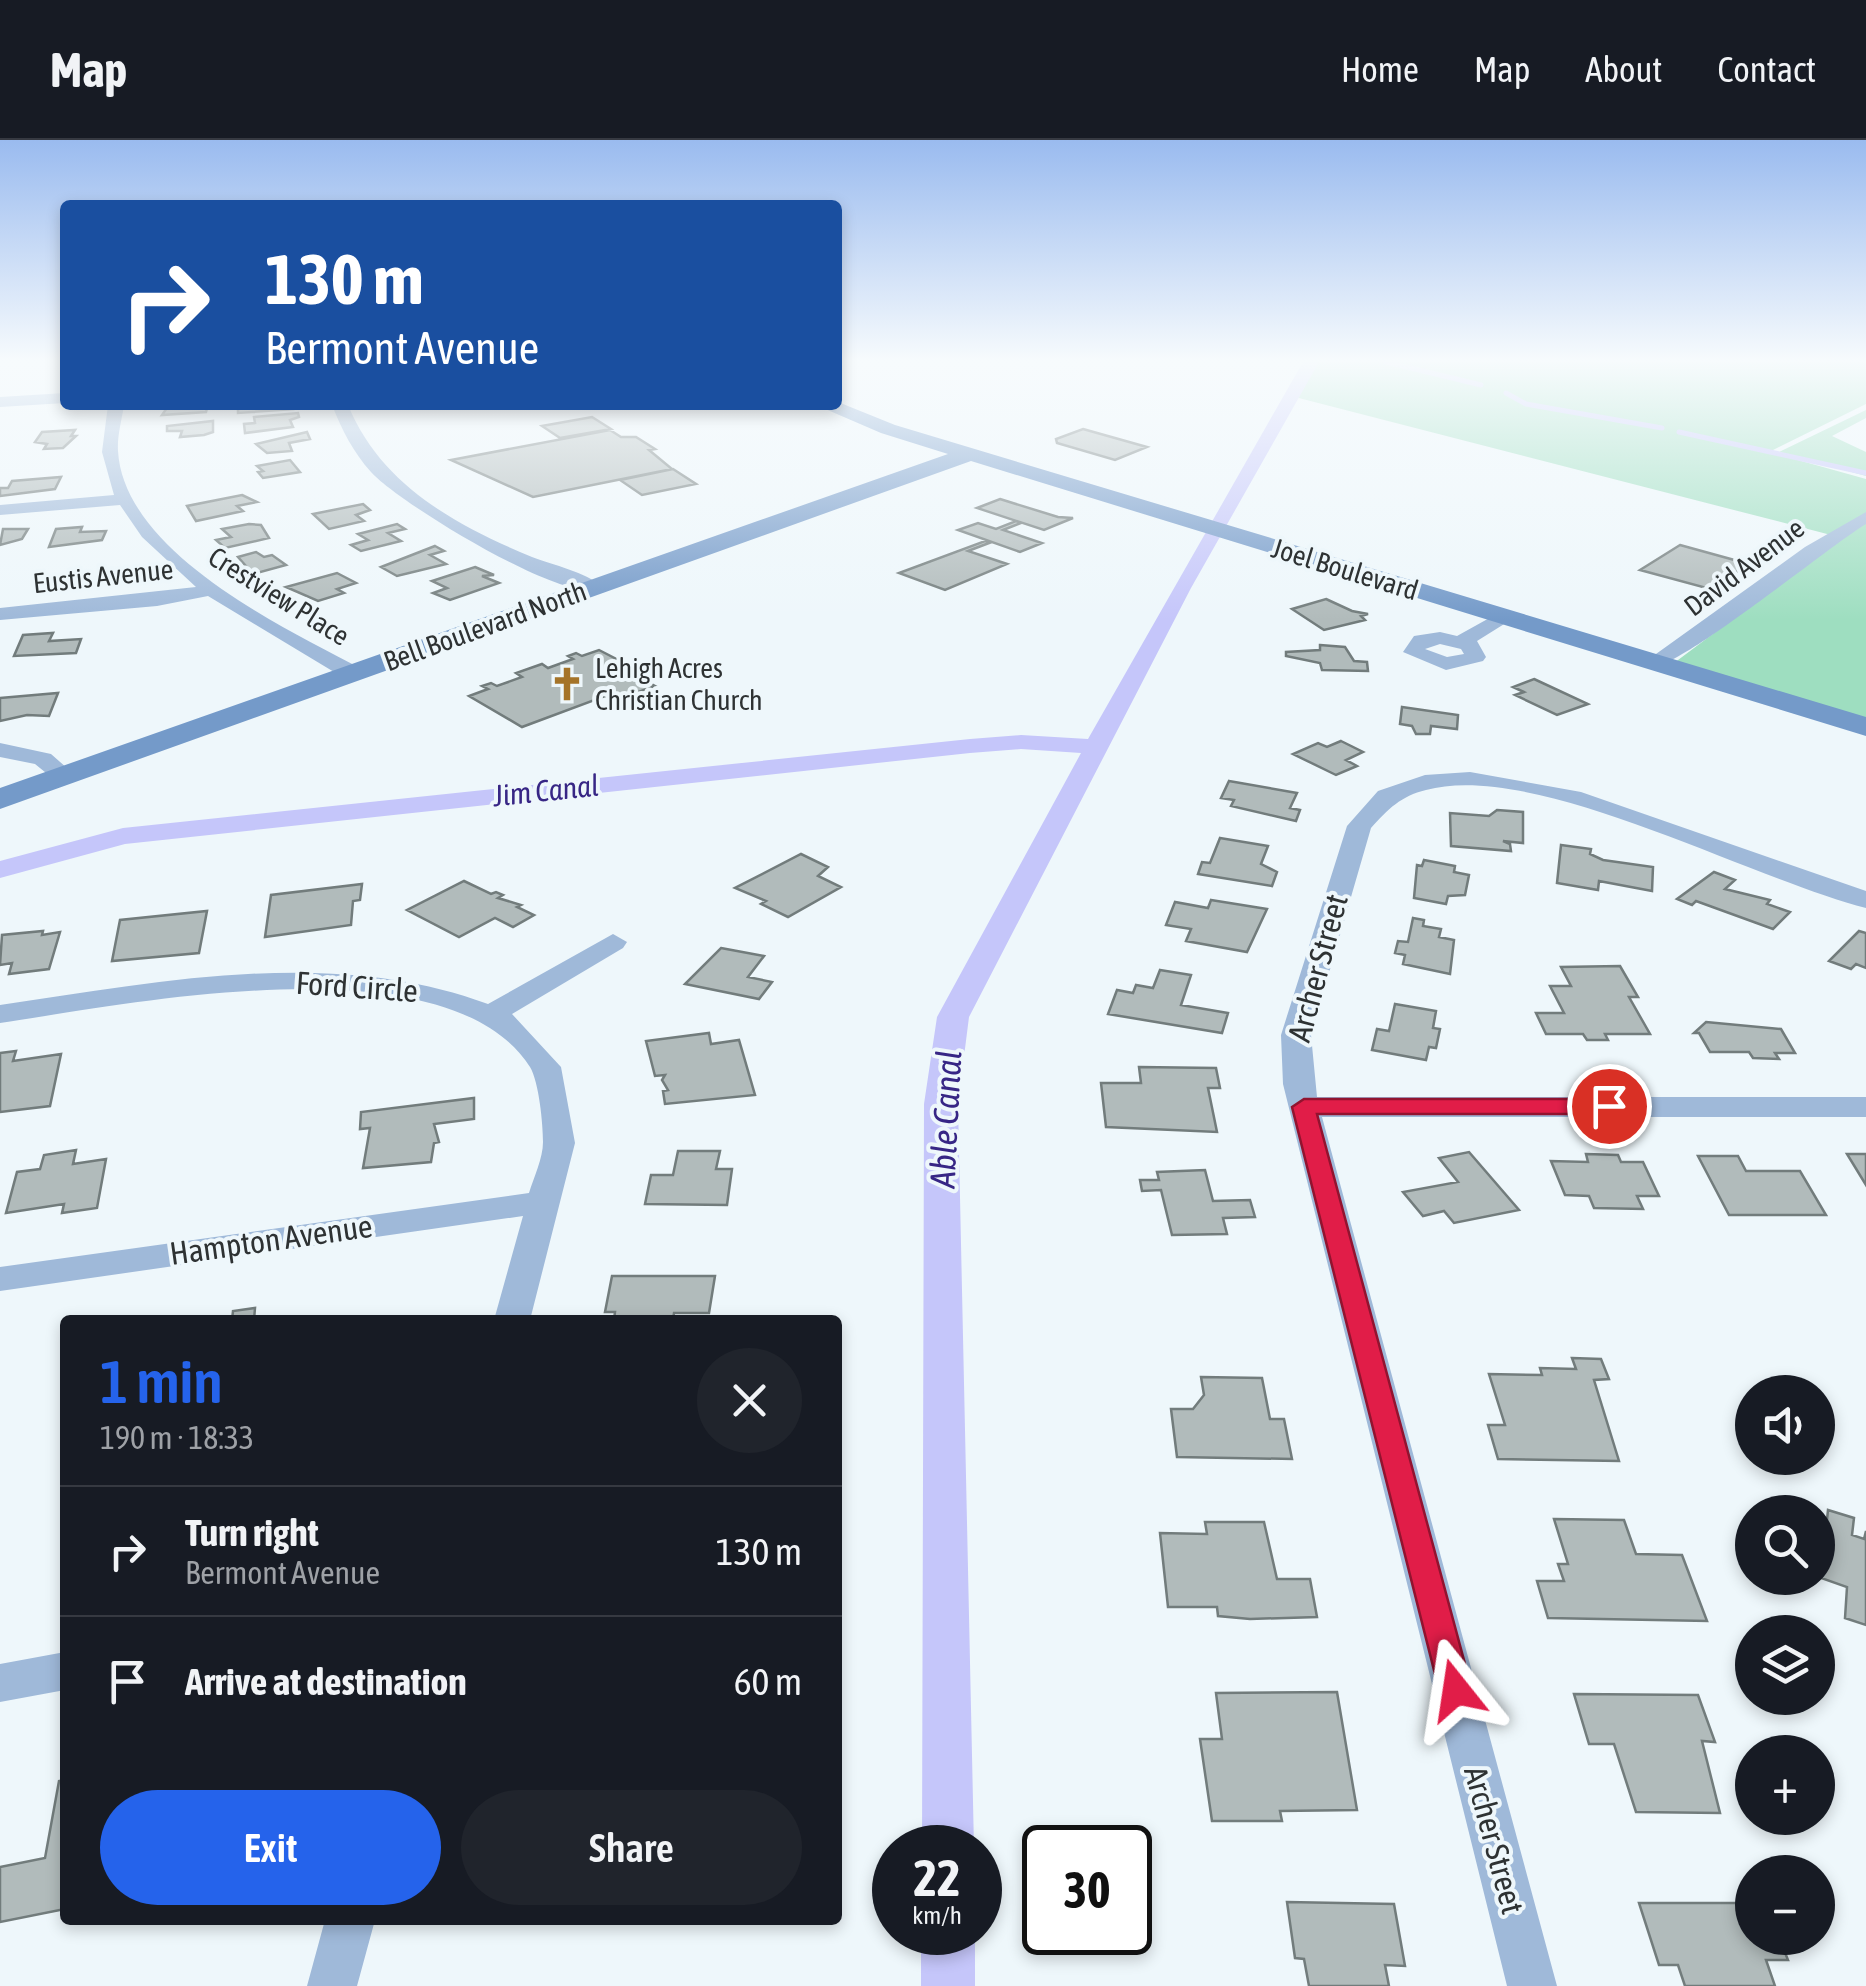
<!DOCTYPE html>
<meta charset="utf-8">
<style>
body{margin:0;font-family:"Asap Condensed",sans-serif;background:#20242c;color:#f1f3f6;height:100vh;display:flex;flex-direction:column;font-size:38px;white-space:nowrap}
*{box-sizing:border-box;margin:0}
p{font-size:32px;color:#9ea1a6}
.icon{flex:none;width:55px;height:55px;fill:none;stroke:currentColor;stroke-width:2;stroke-linecap:round;stroke-linejoin:round}
.map{position:relative;flex:1;overflow:hidden}
.side{position:absolute;left:60px;top:1175px;width:782px;height:610px;display:flex;flex-direction:column;background:#171b24;border-radius:10px;box-shadow:0 5px 15px #0003}
.side>*{flex:none}
.top-card{position:absolute;left:60px;top:60px;width:782px;height:210px;border-radius:10px;box-shadow:0 5px 15px #0003;background:#1a4fa0;color:#fff;overflow:hidden}
.tools{position:absolute;left:1735px;top:1235px;display:grid;gap:20px}
.tools a{display:grid;place-items:center;width:100px;height:100px;border-radius:50%;background:#171b24;box-shadow:0 5px 15px #0003;font-size:50px}
.speed{position:absolute;left:872px;top:1685px;display:flex;gap:20px;font-size:50px;font-weight:700;text-align:center}
.speed>*{display:grid;place-content:center;width:130px;height:130px;border-radius:50%;background:#171b24;box-shadow:0 5px 15px #0003;line-height:1}
.speed small{font-size:25px;font-weight:400}
.speed .limit{border:5px solid #111;border-radius:15px;background:#fff;color:#111}
.pin{position:absolute;display:grid;place-items:center;width:85px;height:85px;color:#fff;margin:-42px;border:5px solid #fff;border-radius:50%;box-shadow:0 2px 10px #0007}
.me{position:absolute;width:110px;margin:-55px;rotate:345deg;stroke-linejoin:round;filter:drop-shadow(0 0 8px #0008)}
.turn{display:flex;align-items:center;gap:35px;height:210px;padding:0 40px;font-size:45px}
.turn .icon{width:130px;height:130px;stroke-width:2.5}
.turn b{display:block;font-size:70px;line-height:85px}
.round{display:grid;place-items:center;flex:none;width:105px;height:105px;border-radius:52px;background:#20242c}
.overview{display:flex;align-items:center;justify-content:space-between;height:170px;padding:0 40px}
h1{font-size:60px;font-weight:600;line-height:75px;color:#2563eb}
.action{display:flex;gap:20px;margin-top:auto;padding:20px 40px}
.action a{flex:1;height:115px;border-radius:60px;background:#2563eb;color:#fff;font-size:40px;font-weight:600;line-height:115px;text-align:center}
.action a+a{background:#20242c;color:#f1f3f6}
ul{padding:0;list-style:none}
li{display:flex;align-items:center;gap:30px;height:130px;padding:0 40px;border-top:2px solid #363941}
li div{flex:1}
li b{display:block;font-size:38px}
li em{font-style:normal}
header{display:flex;align-items:center;gap:60px;box-sizing:border-box;height:140px;padding:0 50px;background:#171b24;border-bottom:2px solid #363941}
header strong{font-size:48px}
nav{display:flex;gap:55px;margin-inline-start:auto;font-size:35px}
.map>svg:first-child{display:block}
.green{fill:#9edec0}
.lines{fill:none;stroke-linecap:round;stroke-linejoin:round}
.stream{stroke:#c5c6fa;stroke-width:5}
.canal{fill:#c5c6fa;fill-rule:evenodd}
.building{fill:#b1bbbb;stroke:#727c7c;stroke-width:2.5}
.street{fill:#9fb9d9;fill-rule:evenodd}
.secondary{fill:#749ac9;fill-rule:evenodd}
.route{fill:#e11d48;stroke:#92132f;stroke-width:2.5}
.labels{text-anchor:middle;stroke-width:8;stroke-linejoin:round;paint-order:stroke}
.far-street-label{font-size:28px;fill:#2e3233;stroke:#eef7fb}
.far-poi-label{font-size:28px;fill:#2e3233;stroke:#eef7fb;text-anchor:start}
.far-water-label{font-size:30px;font-style:italic;fill:#372685;stroke:#eef7fb}
.street-label{font-size:32px;fill:#2e3233;stroke:#eef7fb}
.water-label{font-size:35px;font-style:italic;fill:#372685;stroke:#eef7fb}
</style>
<header>
<strong>Map</strong>
<nav><a>Home</a><a>Map</a><a>About</a><a>Contact</a></nav>
</header>
<div class="map">
<svg width="1866" height="1846" viewBox="0 0 1866 1846">
<rect width="100%" height="100%" fill="#eef7fb"/>
<path class="green" d="M1311,222H1866V264L1769,312L1866,339V377L1831,395L1291,256Z
M1866,270V278L1832,296L1866,312V336L1779,312Z
M1866,383V581L1674,523L1848,393Z"/>
<g class="lines">
<path class="stream" d="M1386,222L1481,245
M1506,253L1526,264L1662,288
M1679,292L1866,333"/>
<path class="canal" d="M1303,222H1319L1191,448L969,877L958,964L974,1708H922L924,964L937,877L1081,613L1021,609L970,613L125,704L0,738V721L123,688L970,599L1021,595L1088,599Z
M921,1792H975V1846H921Z"/>
</g>
<path class="building" d="M208,265L206,272L162,275L169,265Z
M298,266L294,269L238,273V268L248,265Z
M298,273L299,277L290,280L293,287L245,293L244,284L255,283L254,277Z
M592,277L611,289L560,298L542,286Z
M213,281V292L204,295L180,297L182,291H167V286Z
M1083,289L1147,307L1115,320L1057,303L1056,299Z
M75,290L71,296H76L63,308L44,309L47,304L35,302L42,292Z
M610,290L621,297H636L655,309L649,310L672,329L533,357L451,320Z
M307,292L310,299L289,303L292,311L267,313L256,304Z
M290,320L300,332L263,338L258,332L263,331L257,326Z
M673,329L696,344L642,355L620,340Z
M61,337L55,349L0,356V348H8L12,341Z
M242,355L257,362L237,366L243,371L196,381L187,366Z
M1000,359L1058,377L1073,378L1044,390L977,368Z
M363,364L370,370L356,375L364,381L329,389L313,374Z
M1016,381L1021,383L1003,390L1042,403L1020,412L958,390L978,383L996,389Z
M249,384L261,385L269,398L225,408L216,400L231,397L222,389Z
M397,384L405,389L388,393L401,401L361,411L351,405L368,400L358,394Z
M82,387L80,392L106,391L102,400L49,407L56,389Z
M28,389L22,399L0,405L3,389Z
M985,401L989,403L968,411L1007,424L945,450L899,433Z
M1680,405L1749,424L1710,449L1640,430Z
M435,406L444,411L430,415L446,424L397,436L381,427Z
M256,412L264,417L272,415L286,425L253,434L238,417Z
M475,427L494,435L482,436L499,443L450,460L433,453L447,448L432,441Z
M337,433L356,443L337,449L344,453L318,461L286,447Z
M1326,459L1352,471L1368,474L1361,476L1365,480L1324,490L1292,469Z
M53,493L49,501L81,499L76,513L14,516L23,495Z
M1320,505L1345,507L1354,521L1367,522L1368,531L1322,530L1320,523L1286,516V512L1320,510Z
M599,510L653,538L646,541L655,546L614,561L605,556L522,587L469,556L488,549L482,546L491,543L497,546L522,537L516,533L542,524L548,528L573,519L568,516L576,513L582,516Z
M1534,539L1588,564L1557,575L1515,555L1524,552L1513,547Z
M58,553L49,576L27,575L0,581V558Z
M1402,567L1458,575L1457,589L1431,586L1430,594H1416L1412,586L1400,584Z
M1341,601L1363,612L1346,620L1357,626L1336,635L1293,614L1318,603L1327,607Z
M1229,641L1297,653L1290,668L1300,670L1296,681L1231,666L1234,660L1221,658Z
M1497,670L1523,672V703L1503,701L1510,704L1511,711L1451,706L1450,673L1489,676Z
M1220,698L1268,706L1261,724L1277,732L1272,746L1198,734L1202,722L1210,723Z
M1561,705L1591,709L1590,714L1603,720L1653,727L1652,751L1599,741L1598,750L1557,743Z
M801,714L828,727L818,736L841,747L788,777L761,764L766,761L735,748Z
M1424,720L1455,726L1454,732L1469,735L1465,755L1448,756L1446,764L1414,758L1417,725L1422,726Z
M1714,732L1735,740L1725,749L1770,760L1767,764L1790,772L1773,789L1696,761L1692,765L1677,759Z
M464,741L491,754L496,752L503,755L498,758L521,765L517,767L534,775L513,787L495,778L459,797L407,770Z
M362,744L360,760L353,761L351,785L265,797L271,755Z
M1211,760L1267,769L1247,812L1186,801L1191,789L1166,785L1175,762L1208,768Z
M207,771L199,813L112,821L120,780Z
M1413,778L1424,780L1423,786L1441,789L1439,797L1454,800L1450,834L1403,824L1405,815L1395,813L1398,801L1408,802Z
M43,791L42,795L60,792L49,829L9,834L12,823L0,825L2,795Z
M1859,791L1866,793V828L1856,824L1851,829L1829,821Z
M721,808L764,816L748,837L772,842L759,859L685,844Z
M1620,826L1638,857H1629L1650,894H1605L1608,900H1587L1583,894H1546L1536,873H1564L1550,846H1571L1561,827Z
M1160,830L1191,835L1181,865L1228,873L1222,893L1108,874L1117,850L1133,853L1136,845L1153,848Z
M1395,864L1436,871L1433,888L1440,889L1436,908L1429,907L1426,920L1372,910L1377,889L1389,891Z
M1706,882L1781,889L1795,913H1775L1779,919L1753,918L1749,912H1710L1699,893H1694Z
M709,893L711,904L739,900L755,955L665,964L663,951L668,950L662,940L665,935L655,936L646,901Z
M16,911L13,921L61,914L50,966L0,972V913Z
M1139,927L1216,928L1220,948H1208L1217,992L1106,987L1101,943H1141Z
M474,958V979L434,984L439,1002L434,1003L431,1022L363,1028L370,988L360,989L361,972Z
M76,1010L73,1024L106,1019L97,1068L62,1073L64,1064L6,1073L17,1032L40,1029L44,1015Z
M678,1011H720L716,1029H732L727,1065L645,1064L651,1035H673Z
M1469,1012L1519,1070L1454,1083L1444,1071L1423,1076L1403,1052L1458,1042L1439,1018Z
M1586,1014L1618,1015L1621,1022H1643L1659,1056H1637L1643,1069L1594,1068L1589,1056L1565,1055L1551,1021L1588,1022Z
M1847,1014H1866V1045Z
M1698,1016H1738L1746,1031H1800L1826,1075H1729Z
M1205,1030L1213,1061L1250,1060L1255,1077L1223,1078L1227,1094L1172,1095L1161,1050L1142,1051L1140,1040H1159L1157,1032Z
M612,1136H715L709,1173H674L673,1180H614L615,1172H605Z
M255,1168L254,1180H232L233,1171Z
M1572,1218L1601,1219L1609,1239L1594,1240L1619,1321L1498,1319L1488,1285H1505L1489,1234L1542,1235L1540,1228L1576,1229Z
M1201,1237L1262,1238L1270,1279H1284L1292,1319L1177,1317L1171,1269H1193L1204,1255Z
M1828,1370L1854,1378L1852,1395L1864,1399L1866,1391V1485L1845,1478L1847,1447L1821,1438Z
M1554,1379L1624,1380L1636,1414L1682,1415L1707,1481L1548,1478L1537,1441H1564L1558,1424H1568Z
M1205,1382H1264L1277,1439H1310L1317,1477L1250,1479L1218,1476L1217,1467H1168L1160,1393L1207,1394Z
M1337,1552L1357,1670L1280,1671L1282,1681H1212L1200,1599H1222L1216,1553Z
M1574,1554L1698,1555L1715,1602L1702,1601L1720,1673L1636,1672L1614,1604H1589Z
M65,1640V1769L0,1782V1727L45,1718L59,1641Z
M1287,1762L1394,1764L1405,1826L1385,1825L1389,1846H1309L1304,1819L1295,1818Z
M1639,1763H1752V1798H1779L1788,1820H1766L1775,1846H1685L1678,1825H1659Z"/>
<g class="lines">
<path class="street" d="M65,253V263L0,267V257Z
M108,265H124C122,279 117,296 118,311C124,412 282,487 360,528V538H344L208,456L157,466L0,480V468L196,447L142,397L120,365L0,375V365L114,355L102,312Z
M332,265H348C381,345 455,385 532,417C553,425 586,432 602,447C574,471 396,361 371,332C353,312 342,290 332,265Z
M1866,372V384C1830,405 1674,534 1649,527V519L1805,407Z
M1502,471L1512,477L1509,481L1477,501L1486,517L1483,521L1446,530L1403,512L1414,496L1440,492L1457,496ZM1440,504L1461,509L1464,514L1447,517L1425,509Z
M0,603L51,614L76,636L72,641H56L35,624L0,617Z
M1470,632L1581,652L1866,751V768C1753,740 1535,620 1426,650C1401,656 1388,669 1371,688L1311,895L1317,957H1866V977H1322L1557,1846H1507L1283,944L1281,895L1347,686L1378,651L1425,635Z
M613,794L627,802L623,808L512,874L561,927L575,1003L530,1180H494L523,1076L0,1151V1127L529,1053C534,1037 543,1018 543,1002C543,984 539,942 530,927C447,798 129,864 0,883V865C160,842 332,806 488,864Z
M65,1512V1550L0,1562V1524Z
M325,1780H375L357,1846H307Z"/>
<path class="secondary" d="M838,262L895,285L1866,577V596L971,321L0,669V648L948,314L881,293L816,265Z"/>
</g>
<linearGradient id="sky" x2="0" y2="1"><stop stop-color="#9abbef"/><stop offset="0.46" stop-color="#f7fbfd"/><stop offset="1" stop-color="#f7fbfd" stop-opacity="0"/></linearGradient>
<rect width="1866" height="480" fill="url(#sky)"/>
<path class="route" d="M1304,959H1609L1621,966L1609,974H1317L1472,1550L1467,1561L1456,1565L1444,1561L1439,1550L1292,967Z"/>
<defs>
<g id="church-bare" transform="scale(2.7)"><path d="M-1.2-6h2.4v3.5h3.3v2.4h-3.3V6h-2.4V-.1h-3.3v-2.4h3.3Z" fill="#a57429" stroke="#eef7fb" stroke-width="2.5" paint-order="stroke"/></g>
</defs>
<g fill-rule="evenodd">
<use href="#church-bare" x="567" y="544"/>
</g>
<g class="labels">
<g class="far-street-label">
<text transform="translate(1744 427) rotate(-37)" y="10">David Avenue</text>
<text transform="translate(1345 429) rotate(17)" y="10">Joel Boulevard</text>
<text transform="translate(103 436) rotate(-6)" y="10">Eustis Avenue</text>
<text transform="translate(279 456) rotate(32)" y="10">Crestview Place</text>
<text transform="translate(485 486) rotate(-20)" y="10">Bell Boulevard North</text>
</g>
<g class="far-poi-label">
<text x="595" y="538">Lehigh Acres<tspan x="595" dy="32">Christian Church</tspan></text>
</g>
<g class="far-water-label">
<text transform="translate(546 651) rotate(-6)" y="10">Jim Canal</text>
</g>
<g class="street-label">
<text transform="translate(1318 828) rotate(-75)" y="11">Archer Street</text>
<text transform="translate(357 847) rotate(4)" y="11">Ford Circle</text>
<text transform="translate(271 1100) rotate(-8)" y="11">Hampton Avenue</text>
<text transform="translate(1494 1700) rotate(75)" y="11">Archer Street</text>
</g>
<g class="water-label">
<text transform="translate(946 979) rotate(-87)" y="12">Able Canal</text>
</g>
</g>
</svg>
<div class="tools">
<a><svg class="icon" aria-label="sound" viewBox="0 0 24 24"><path d="M4 9h4l5-4v14l-5-4H4zM17 9q2 3 0 6"/></svg></a>
<a><svg class="icon" aria-label="search" viewBox="0 0 24 24"><circle cx="10" cy="10" r="6"/><path d="M15 15l6 6"/></svg></a>
<a><svg class="icon" aria-label="layers" viewBox="0 0 24 24"><path d="M12 4l9 5-9 5-9-5zM3 14l9 5 9-5"/></svg></a>
<a>+</a>
<a>−</a>
</div>
<div class="speed"><div>22<small>km/h</small></div><div class="limit">30</div></div>
<div class="pin" style="left:1609px;top:966px;background:#d93025"><svg class="icon" aria-label="arrive" viewBox="0 0 24 24"><path d="M6 21V4h12l-3 4 3 4H6"/></svg></div>
<svg class="me" style="left:1456px;top:1550px" viewBox="-20 -20 40 40"><path d="M0-17L14 15 0 8-14 15z" fill="#e11d48" stroke="#fff" stroke-width="4"/></svg>
<div class="top-card">
<div class="turn"><svg class="icon" aria-label="right" viewBox="0 0 24 24"><path d="M7 20v-9h11M14 6l5 5-5 5"/></svg><div><b>130 m</b>Bermont Avenue</div></div>
</div>
<section class="side">
<div class="overview"><div><h1>1 min</h1><p>190 m · 18:33</p></div><a class="round"><svg class="icon" aria-label="close" viewBox="0 0 24 24"><path d="M6 6l12 12M18 6L6 18"/></svg></a></div>
<ul>
<li><svg class="icon" aria-label="right" viewBox="0 0 24 24"><path d="M7 20v-9h11M14 6l5 5-5 5"/></svg><div><b>Turn right</b><p>Bermont Avenue</p></div><em>130 m</em></li>
<li><svg class="icon" aria-label="arrive" viewBox="0 0 24 24"><path d="M6 21V4h12l-3 4 3 4H6"/></svg><div><b>Arrive at destination</b></div><em>60 m</em></li>
</ul>
<div class="action"><a>Exit</a><a>Share</a></div>
</section>
</div>
